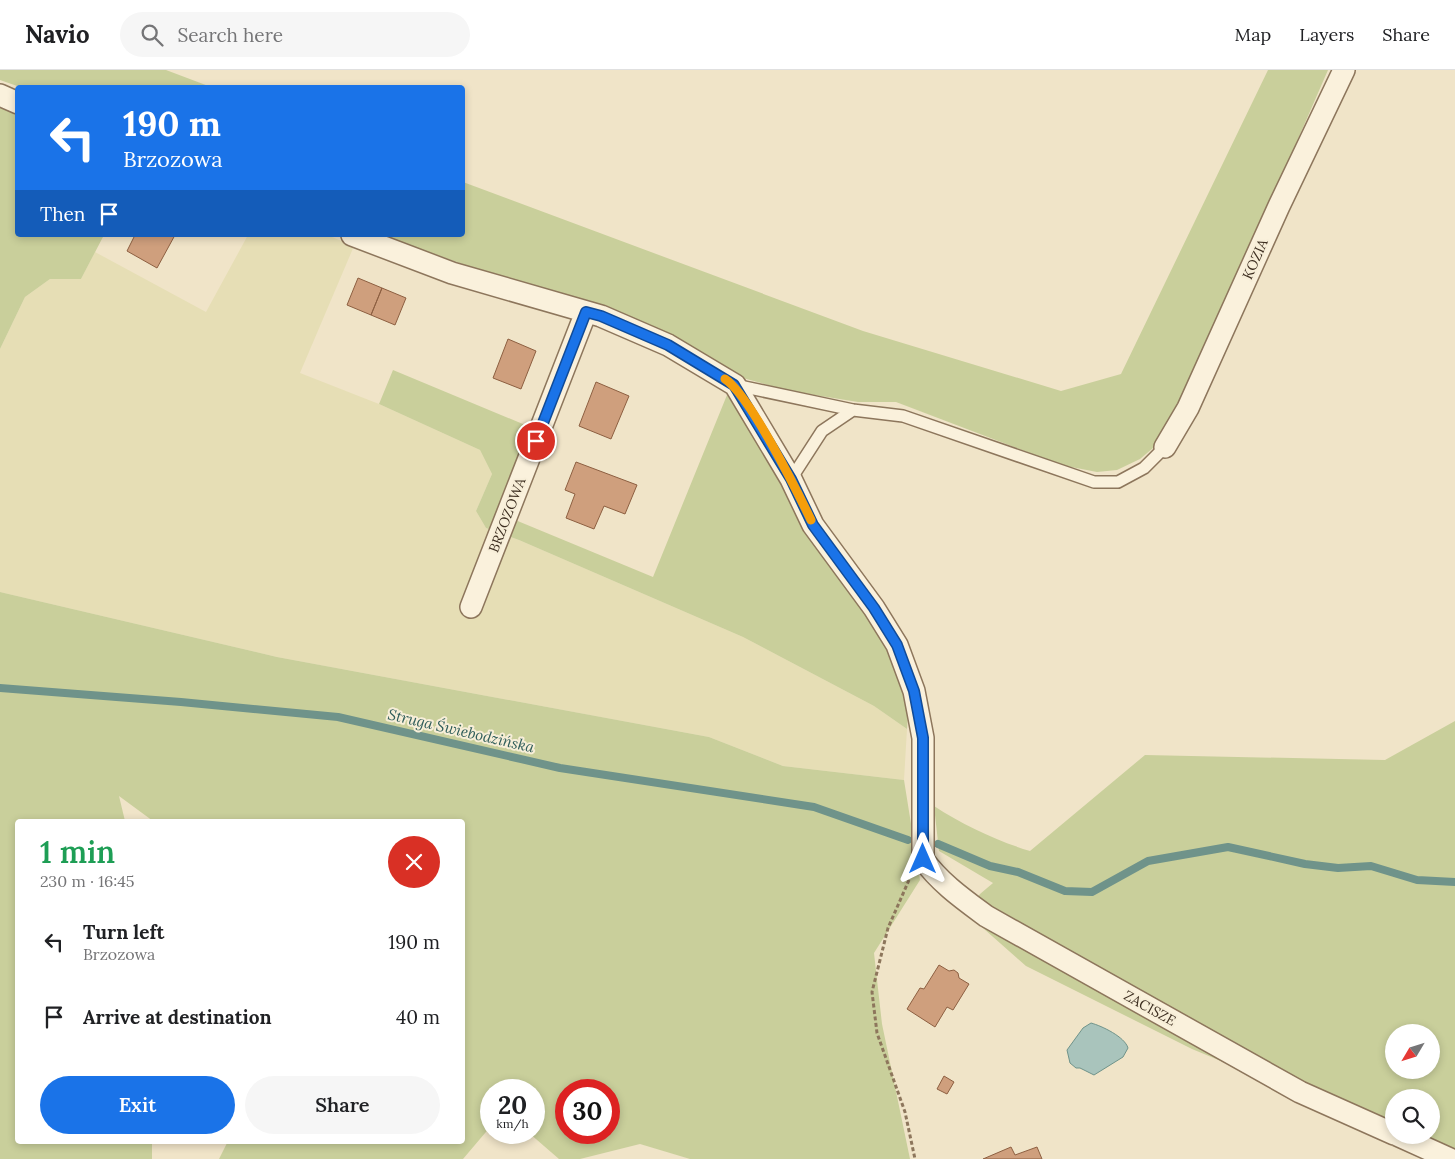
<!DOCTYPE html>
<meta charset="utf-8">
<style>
body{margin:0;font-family:Lora,serif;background:#f6f6f6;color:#202124;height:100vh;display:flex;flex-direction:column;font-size:19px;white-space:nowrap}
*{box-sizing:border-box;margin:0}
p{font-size:16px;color:#757577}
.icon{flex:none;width:28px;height:28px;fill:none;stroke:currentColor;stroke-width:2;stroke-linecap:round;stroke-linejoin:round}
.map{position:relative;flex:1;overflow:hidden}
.drawer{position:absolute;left:15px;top:749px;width:450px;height:325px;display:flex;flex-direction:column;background:#fff;border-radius:5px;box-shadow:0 2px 8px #0003}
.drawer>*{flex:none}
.hud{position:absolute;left:15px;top:15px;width:450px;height:152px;border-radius:5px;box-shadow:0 2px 8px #0003;background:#1a73e8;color:#fff;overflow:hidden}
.needle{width:32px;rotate:232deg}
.controls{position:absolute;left:1385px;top:954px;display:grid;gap:10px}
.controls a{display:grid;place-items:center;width:55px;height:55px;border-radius:50%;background:#fff;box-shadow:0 2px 8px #0003;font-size:25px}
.speed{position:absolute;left:480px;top:1009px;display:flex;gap:10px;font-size:25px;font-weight:700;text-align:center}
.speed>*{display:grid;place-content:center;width:65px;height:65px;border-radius:50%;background:#fff;box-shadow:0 2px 8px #0003;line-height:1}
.speed small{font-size:12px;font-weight:400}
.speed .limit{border:8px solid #d22;background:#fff;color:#111}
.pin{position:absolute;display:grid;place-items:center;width:42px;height:42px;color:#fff;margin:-21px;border:2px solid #fff;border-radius:50%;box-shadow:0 1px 5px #0007}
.me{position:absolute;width:55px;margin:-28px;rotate:0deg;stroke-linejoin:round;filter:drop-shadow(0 0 4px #0008)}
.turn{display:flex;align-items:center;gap:18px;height:105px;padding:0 25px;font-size:22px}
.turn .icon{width:65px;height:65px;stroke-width:2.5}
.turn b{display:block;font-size:35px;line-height:42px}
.then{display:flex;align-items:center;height:48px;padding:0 25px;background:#0003;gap:10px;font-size:19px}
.round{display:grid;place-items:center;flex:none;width:52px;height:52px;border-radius:26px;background:#f6f6f6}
.head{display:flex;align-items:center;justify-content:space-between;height:85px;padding:0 25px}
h1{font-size:30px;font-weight:600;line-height:38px;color:#1e9e55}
.button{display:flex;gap:10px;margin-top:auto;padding:10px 25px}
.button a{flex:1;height:58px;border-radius:30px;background:#1a73e8;color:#fff;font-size:20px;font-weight:600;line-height:58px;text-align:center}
.button a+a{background:#f6f6f6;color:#202124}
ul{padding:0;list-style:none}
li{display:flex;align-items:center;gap:15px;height:75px;padding:0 25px}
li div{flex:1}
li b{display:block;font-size:19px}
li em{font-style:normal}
header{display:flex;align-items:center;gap:30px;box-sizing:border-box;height:70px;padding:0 25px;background:#fff;border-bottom:1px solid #e0e0e0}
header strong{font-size:24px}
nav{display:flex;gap:28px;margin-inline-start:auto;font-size:18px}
.search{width:350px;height:45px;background:#f6f6f6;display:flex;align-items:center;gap:12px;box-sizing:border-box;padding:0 18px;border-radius:28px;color:#757577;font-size:19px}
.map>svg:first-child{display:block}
.farmland{fill:#e6deb5}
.green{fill:#c9cf9b;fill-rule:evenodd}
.water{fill:#a9c4bc;stroke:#6f938a}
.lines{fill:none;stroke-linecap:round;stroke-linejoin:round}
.stream{stroke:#6f938a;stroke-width:8}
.building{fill:#cf9f7d;stroke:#8d5f41}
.service-casing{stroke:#8d765c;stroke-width:14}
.minor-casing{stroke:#8d765c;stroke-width:24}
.path{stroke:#8d765c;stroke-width:3;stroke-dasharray:4 2.5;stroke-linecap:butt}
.service{stroke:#faf1dc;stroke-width:11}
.minor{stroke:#faf1dc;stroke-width:21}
.route-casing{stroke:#114b97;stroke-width:12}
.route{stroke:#1a73e8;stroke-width:9}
.slow{stroke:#f59e0b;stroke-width:9}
.labels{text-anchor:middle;stroke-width:4;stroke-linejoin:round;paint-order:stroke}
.street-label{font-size:14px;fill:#3d2e20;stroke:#f7eed8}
.water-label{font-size:15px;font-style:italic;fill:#2f5d5a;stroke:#f7eed8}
</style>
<header>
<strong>Navio</strong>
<div class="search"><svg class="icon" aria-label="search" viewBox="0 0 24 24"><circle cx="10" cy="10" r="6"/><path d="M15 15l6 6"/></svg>Search here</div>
<nav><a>Map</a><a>Layers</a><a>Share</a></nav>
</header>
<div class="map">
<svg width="1455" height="1089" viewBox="0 0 1455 1089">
<rect width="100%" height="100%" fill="#f0e4c8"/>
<path class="farmland" d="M248,165H327L354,176L300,303L379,334L480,380L492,404L476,441L486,458L519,470L743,567L874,636L907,659L904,710L783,696L709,667L277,587L0,522V279L25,227L50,209H81L95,182L206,242Z"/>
<path class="green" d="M0,0H166L211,17H20L0,10Z
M1268,0H1328L1183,333L1159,373L1140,389L1117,400L1097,402L1061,395L896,332H858L790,321L732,305L587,238L380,165H462L463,112L863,261L1061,321L1121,304Z
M0,36L17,42L18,165H104L81,209H50L25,227L0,279Z
M393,300L530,357L496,442L653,507L727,325L892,575L909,631L907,659L874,636L743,567L519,470L486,458L476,441L492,404L480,380L379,334Z
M0,522L277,587L709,667L783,696L904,710L920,810L874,883L882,954L910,1089H690L640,1074L580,1089H559L529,1063L534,1062V1020H491V1056L463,1089H219L228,1071H462V751H153L119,726L125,751H18V1071H152V1089H0ZM566,1020H609V1062H566Z
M1455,651V1088L1399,1065H1431V1028H1394V1063L1192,979L1026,896L966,843L980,824L993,813L939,781L934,736C963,755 997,771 1030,781L1145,685L1385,690ZM1394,962H1431V1000H1394Z"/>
<path class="water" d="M1091,953C1102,956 1125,967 1128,978L1123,987L1094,1005L1080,998H1076L1070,993L1067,980L1083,958Z"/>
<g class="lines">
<path class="stream" d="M0,618L181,632L338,647L560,698L814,737L908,770
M938,774L990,796L1018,802L1065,821L1092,822L1148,791L1228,777L1305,794L1338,798L1371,796L1417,810L1455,812"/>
</g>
<path class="building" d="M135,165H175L157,198L127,181Z
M358,208L382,218L371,245L347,235Z
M382,218L406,228L395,255L371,245Z
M508,269L536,281L521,319L493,308Z
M596,312L629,326L611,369L579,356Z
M576,392L637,415L625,444L604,436L594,459L566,448L575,424L565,420Z
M939,895L949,901L954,900L958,903L959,908L969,914L953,940L947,937L935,957L907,939L920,918L924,919Z
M944,1006L954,1012L947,1024L937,1019Z
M1011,1077L1015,1085L1037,1077L1042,1089H983Z"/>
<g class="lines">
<g class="service-casing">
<path id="service" d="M735,315L853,340L903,346L1094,412H1118L1144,398L1165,377
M791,409L822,361L853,340"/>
</g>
<g class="minor-casing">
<path id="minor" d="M0,25L18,33
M352,165L452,203L601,246L668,275L735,315L791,409L813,455L874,538L897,575L914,621L923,668V789C939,812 963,829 986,846L1300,1022L1394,1064
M1165,377L1188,338L1279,136L1344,0
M471,537L586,242
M1397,1065L1450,1089"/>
</g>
<path class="path" d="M909,810L888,858L872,922L877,963L905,1042L915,1089"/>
<use href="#service" class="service"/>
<use href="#minor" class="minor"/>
</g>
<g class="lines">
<g class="route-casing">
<path id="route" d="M536,371L586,242L601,246L668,275L734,315L791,409L813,455L874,538L897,575L914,621L923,668V789"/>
</g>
<use href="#route" class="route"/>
<path class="slow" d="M725,309C749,324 797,421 811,450"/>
</g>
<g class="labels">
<g class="street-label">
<text transform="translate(1255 189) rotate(-66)" y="5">KOZIA</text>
<text transform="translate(507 445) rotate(-69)" y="5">BRZOZOWA</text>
<text transform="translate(1150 938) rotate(29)" y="5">ZACISZE</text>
</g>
<g class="water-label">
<text transform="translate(461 661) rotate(13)" y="5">Struga Świebodzińska</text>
</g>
</g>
</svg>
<div class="controls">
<a><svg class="needle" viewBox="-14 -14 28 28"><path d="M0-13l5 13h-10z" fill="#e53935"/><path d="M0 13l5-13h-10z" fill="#757577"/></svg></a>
<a><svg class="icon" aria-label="search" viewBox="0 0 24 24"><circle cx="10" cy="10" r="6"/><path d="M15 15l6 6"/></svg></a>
</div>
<div class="speed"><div>20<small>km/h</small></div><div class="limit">30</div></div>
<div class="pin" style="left:536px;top:371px;background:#d93025"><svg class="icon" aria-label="arrive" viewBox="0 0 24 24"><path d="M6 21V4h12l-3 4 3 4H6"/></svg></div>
<svg class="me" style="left:923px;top:789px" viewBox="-20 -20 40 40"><path d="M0-17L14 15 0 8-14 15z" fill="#1a73e8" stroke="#fff" stroke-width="4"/></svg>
<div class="hud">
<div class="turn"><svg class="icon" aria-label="left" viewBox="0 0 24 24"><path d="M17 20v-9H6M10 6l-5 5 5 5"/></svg><div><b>190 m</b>Brzozowa</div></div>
<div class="then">Then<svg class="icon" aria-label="arrive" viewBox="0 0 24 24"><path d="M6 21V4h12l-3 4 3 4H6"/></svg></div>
</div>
<section class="drawer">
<div class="head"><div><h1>1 min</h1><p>230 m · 16:45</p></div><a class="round" style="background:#d93025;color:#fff"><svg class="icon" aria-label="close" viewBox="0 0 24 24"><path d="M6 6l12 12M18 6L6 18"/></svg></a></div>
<ul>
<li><svg class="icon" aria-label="left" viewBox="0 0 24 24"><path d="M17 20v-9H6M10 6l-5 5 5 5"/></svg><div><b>Turn left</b><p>Brzozowa</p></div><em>190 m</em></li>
<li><svg class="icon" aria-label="arrive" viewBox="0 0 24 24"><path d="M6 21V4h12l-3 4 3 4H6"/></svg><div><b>Arrive at destination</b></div><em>40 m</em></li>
</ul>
<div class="button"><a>Exit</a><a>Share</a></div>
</section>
</div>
